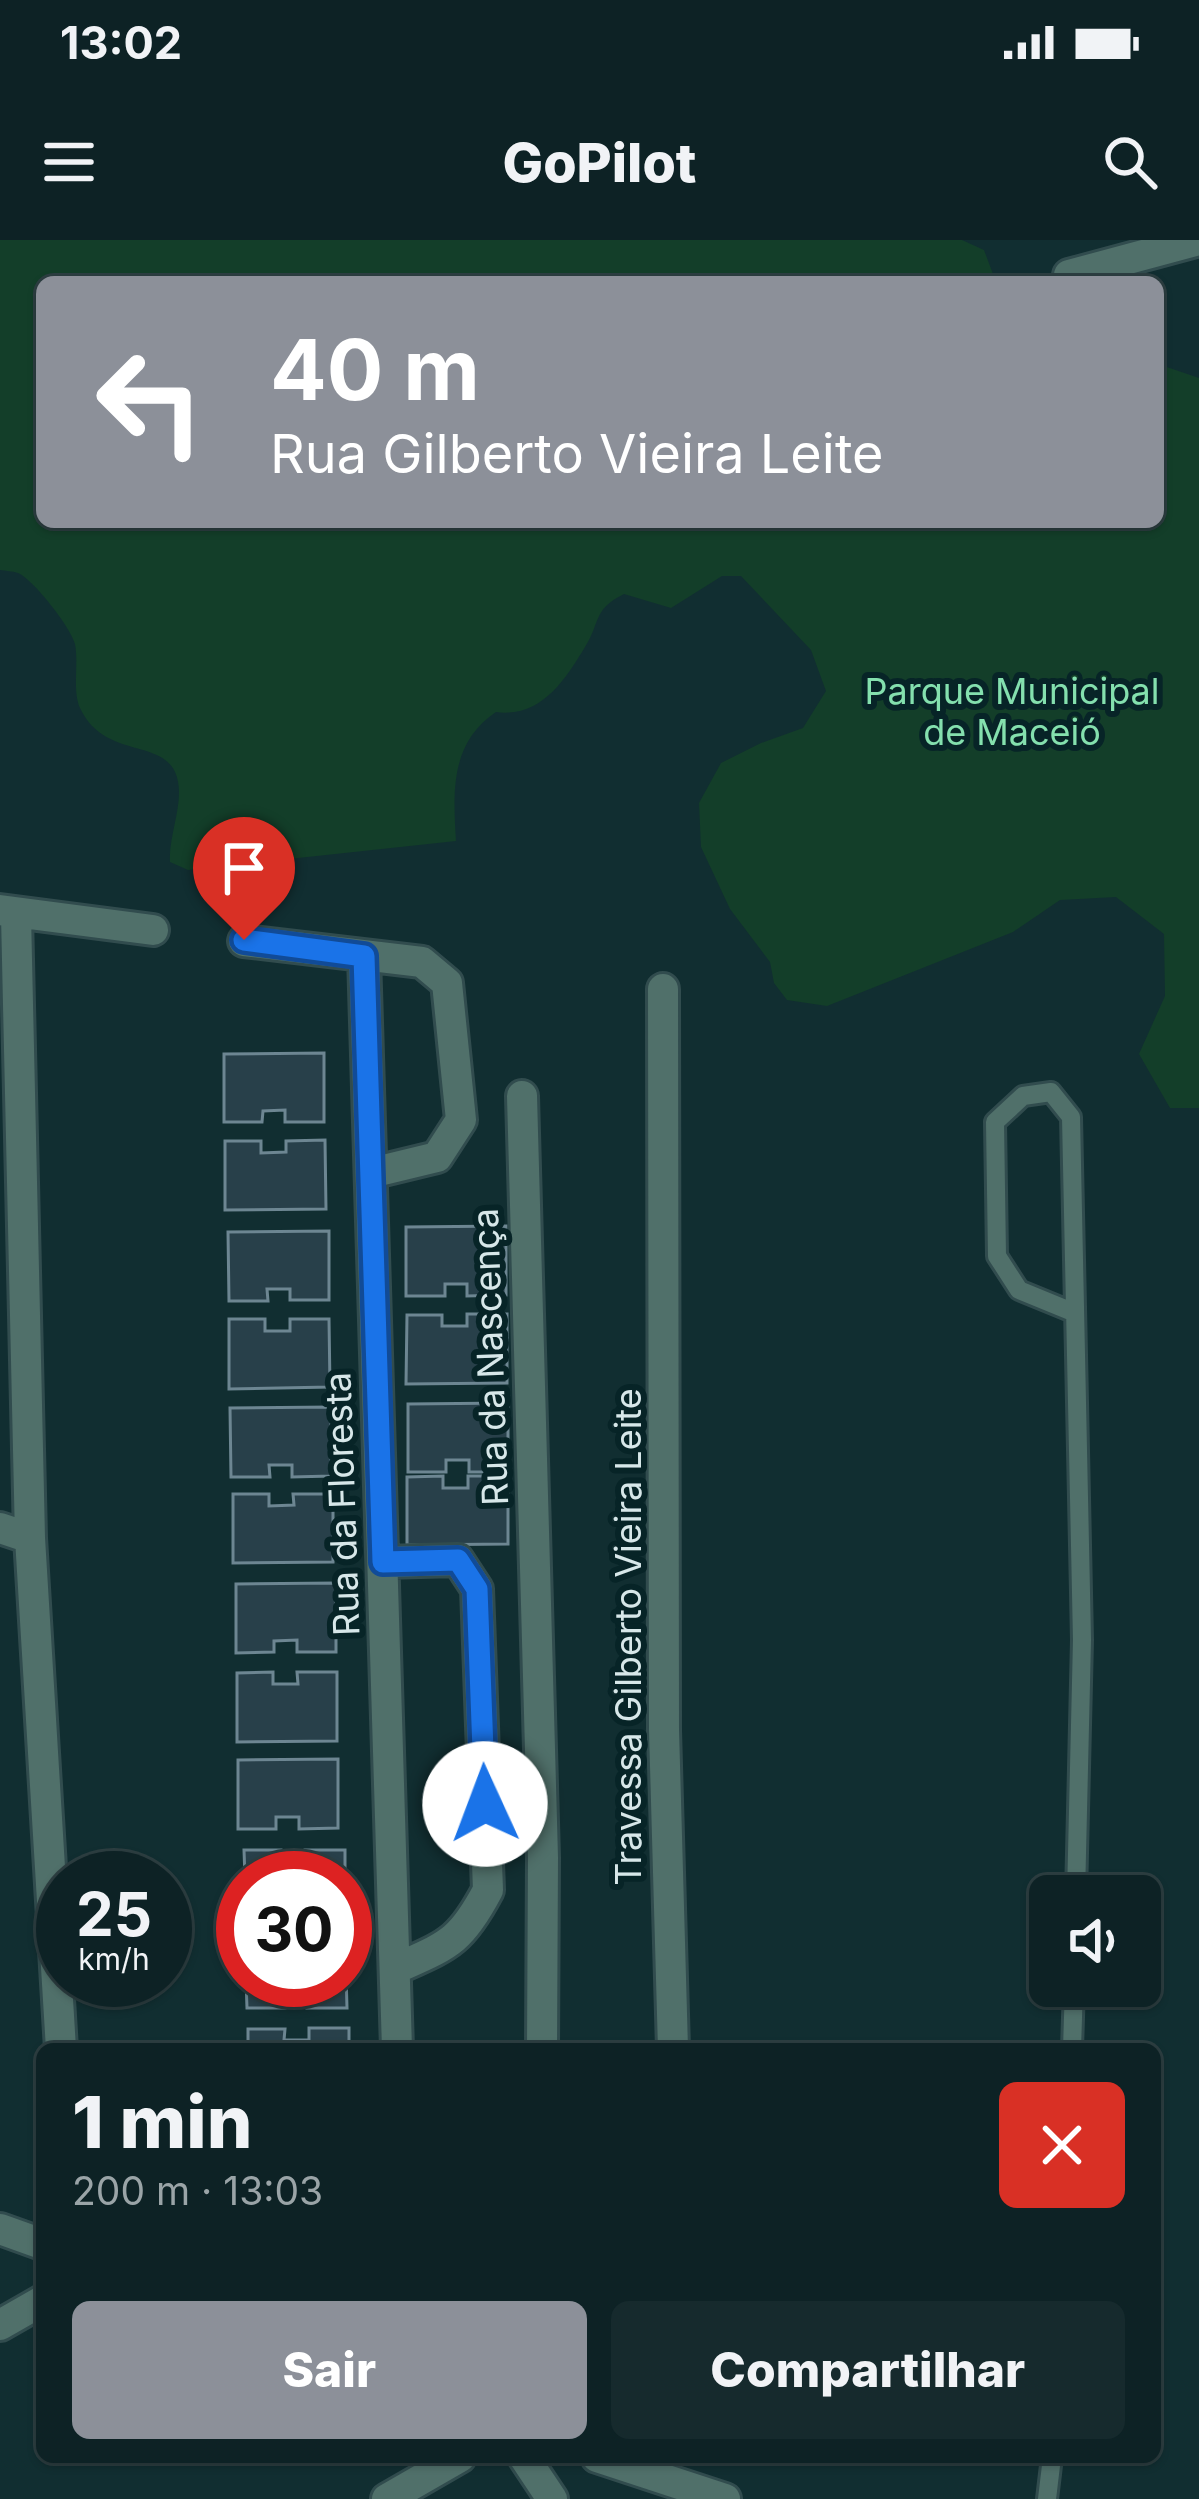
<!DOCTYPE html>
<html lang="pt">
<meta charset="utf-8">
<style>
body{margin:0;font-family:Inter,sans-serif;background:#162a2d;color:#f1f3f6;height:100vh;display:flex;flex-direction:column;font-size:45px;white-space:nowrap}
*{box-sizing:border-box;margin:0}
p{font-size:39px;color:#9aa4a7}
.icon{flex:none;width:66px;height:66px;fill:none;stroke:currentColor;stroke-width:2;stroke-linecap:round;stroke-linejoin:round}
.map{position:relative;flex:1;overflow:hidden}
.side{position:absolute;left:36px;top:1803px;width:1125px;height:420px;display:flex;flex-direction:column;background:#0d2225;border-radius:18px;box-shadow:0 3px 9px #0004,0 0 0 3px #2d3f42}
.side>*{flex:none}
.top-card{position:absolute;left:36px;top:36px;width:1128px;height:252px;border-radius:18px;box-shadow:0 3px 9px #0004,0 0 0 3px #2d3f42;background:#8c9099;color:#fff;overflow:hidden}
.fabs{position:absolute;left:1029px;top:1635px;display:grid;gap:24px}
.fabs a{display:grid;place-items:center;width:132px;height:132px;border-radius:18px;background:#0d2225;box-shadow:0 3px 9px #0004,0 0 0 3px #2d3f42;font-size:60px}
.speed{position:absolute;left:36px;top:1611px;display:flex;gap:24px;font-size:60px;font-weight:700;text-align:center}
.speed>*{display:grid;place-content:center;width:156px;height:156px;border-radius:50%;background:#0d2225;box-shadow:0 3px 9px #0004,0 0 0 3px #2d3f42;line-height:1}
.speed small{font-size:30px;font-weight:400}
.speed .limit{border:18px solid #d22;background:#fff;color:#111}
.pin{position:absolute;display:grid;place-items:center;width:102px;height:102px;color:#fff;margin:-123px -51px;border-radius:50% 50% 50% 0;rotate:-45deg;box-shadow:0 0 12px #0007}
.pin .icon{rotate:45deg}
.me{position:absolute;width:132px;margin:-66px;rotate:358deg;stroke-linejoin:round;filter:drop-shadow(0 0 9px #0008)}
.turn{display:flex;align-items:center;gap:42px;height:252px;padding:0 36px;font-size:54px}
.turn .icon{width:156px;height:156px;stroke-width:2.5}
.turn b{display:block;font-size:84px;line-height:102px}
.round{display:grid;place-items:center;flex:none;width:126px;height:126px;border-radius:18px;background:#162a2d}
.summary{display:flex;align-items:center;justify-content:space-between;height:204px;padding:0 36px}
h1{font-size:72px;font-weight:800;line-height:90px}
.cta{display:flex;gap:24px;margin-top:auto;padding:24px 36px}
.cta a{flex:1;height:138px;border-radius:18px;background:#8c9099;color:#fff;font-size:48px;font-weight:800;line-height:138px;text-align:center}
.cta a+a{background:#162a2d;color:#f1f3f6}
.status{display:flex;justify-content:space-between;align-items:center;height:84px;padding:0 60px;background:#0d2225;direction:ltr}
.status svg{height:33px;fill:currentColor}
header{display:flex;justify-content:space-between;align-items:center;height:156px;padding:0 36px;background:#0d2225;font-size:54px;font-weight:800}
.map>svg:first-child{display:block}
.green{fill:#133e29}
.building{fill:#28404a;stroke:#6d8692;stroke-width:3}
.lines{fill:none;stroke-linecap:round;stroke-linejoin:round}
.service-casing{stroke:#314c4e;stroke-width:24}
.minor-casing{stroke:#314c4e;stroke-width:36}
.tertiary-casing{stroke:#314c4e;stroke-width:36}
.service{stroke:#50706a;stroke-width:18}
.minor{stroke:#50706a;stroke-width:30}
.tertiary{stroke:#50706a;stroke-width:30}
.route-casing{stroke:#114b97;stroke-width:30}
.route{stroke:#1a73e8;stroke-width:21}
.labels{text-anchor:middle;stroke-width:12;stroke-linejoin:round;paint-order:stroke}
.park-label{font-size:36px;fill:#84e0ae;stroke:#072427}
.street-label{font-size:36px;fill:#d7e7e9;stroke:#072427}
</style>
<div class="status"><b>13:02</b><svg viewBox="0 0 49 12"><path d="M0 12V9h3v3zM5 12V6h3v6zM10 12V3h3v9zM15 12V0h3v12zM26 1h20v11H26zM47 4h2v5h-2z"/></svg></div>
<header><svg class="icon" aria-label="menu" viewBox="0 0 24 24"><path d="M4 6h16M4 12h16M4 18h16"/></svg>GoPilot<svg class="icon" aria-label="search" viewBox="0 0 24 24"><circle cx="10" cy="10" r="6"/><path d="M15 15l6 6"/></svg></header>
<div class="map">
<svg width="1199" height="2259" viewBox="0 0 1199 2259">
<rect width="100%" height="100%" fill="#112e31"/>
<path class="green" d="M0,0H962L984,10L996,42H42V282H1158V124L1199,138V868H1170L1139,814L1165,756L1164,694L1116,657L1060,660L1013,692L827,766L787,760L774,743L770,722L730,669L701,607L699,563L721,523L761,503L803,488L826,451L811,410L741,336H722L671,368L624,354C592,370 601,382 585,407C564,442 540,478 496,472C450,503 453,552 456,601L188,630L170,622C168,594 187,558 175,532C160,499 103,518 80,468C72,450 79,424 75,404C72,389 33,339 18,333C12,331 6,331 0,330Z"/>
<path class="building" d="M324,813V882H285V870L263,871L262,882H224V814Z
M325,900L326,969L225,970V901H261V913L286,912V901Z
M506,986V1055L467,1056V1044H445V1056H406V987Z
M329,991V1060H290V1049H267L268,1061H229L228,992Z
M467,1074H507V1143L406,1144L407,1075H442V1086H467Z
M229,1079H265V1091H290V1079H329L330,1147L229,1149Z
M508,1163V1232H469V1220H446V1232H408V1164Z
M331,1167V1236L292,1237V1225H269L270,1237H231L230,1168Z
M443,1236V1248H468V1236H508V1304L407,1305V1237Z
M233,1254H269V1266L294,1265L293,1254H333V1322L233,1323Z
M336,1343V1412H297V1400L274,1401V1412L236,1413V1344Z
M273,1432V1444H298L297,1432H337V1501L237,1502V1433Z
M338,1519V1588L299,1589V1577H276V1589H238V1520Z
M244,1610H281V1622H305V1610H345V1638H245Z
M345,1698L347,1768H307L308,1756H285V1768H247L246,1740H345Z
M309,1788H349V1809H248V1789H285L284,1800H309Z"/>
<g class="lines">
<g class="service-casing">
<path id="service" d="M1075,1073L1019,1050L997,1016L995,882L1023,856L1051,852L1071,877L1082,1400L1076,1656
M1072,1809L1074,1746
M1047,2259L1052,2217"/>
</g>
<g class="minor-casing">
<path id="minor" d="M1069,35L1199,0
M0,670L153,690
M16,675L30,1298L61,1809
M244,701L422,722L447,743L461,880L437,917L371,933
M364,716L397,1809
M663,749L664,1490L673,1809
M522,856L543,1618L542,1809
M0,1288L30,1298
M383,1322L458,1320L477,1349L488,1650C460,1703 448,1705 395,1729
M0,2085L42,2061
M597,2217L725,2259
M387,2259L460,2217"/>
</g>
<g class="tertiary-casing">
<path id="tertiary" d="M0,1989L42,2004
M524,2217L552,2259"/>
</g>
<use href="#service" class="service"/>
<use href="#minor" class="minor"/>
<use href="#tertiary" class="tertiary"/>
</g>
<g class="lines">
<g class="route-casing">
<path id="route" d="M244,700L364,716L383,1322L458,1320L477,1349L485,1564"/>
</g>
<use href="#route" class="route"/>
</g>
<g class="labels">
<g class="park-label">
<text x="1012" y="464">Parque Municipal<tspan x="1012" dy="41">de Maceió</tspan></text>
</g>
<g class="street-label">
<text transform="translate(490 1117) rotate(-92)" y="13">Rua da Nascença</text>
<text transform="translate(342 1264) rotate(-92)" y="13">Rua da Floresta</text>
<text transform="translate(628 1397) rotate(-90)" y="13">Travessa Gilberto Vieira Leite</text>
</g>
</g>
</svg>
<div class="fabs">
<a><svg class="icon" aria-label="sound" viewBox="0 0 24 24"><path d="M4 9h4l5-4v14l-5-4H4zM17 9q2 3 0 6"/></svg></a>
</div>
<div class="speed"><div>25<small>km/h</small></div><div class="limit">30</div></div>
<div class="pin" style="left:244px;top:700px;background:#d93025"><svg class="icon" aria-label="arrive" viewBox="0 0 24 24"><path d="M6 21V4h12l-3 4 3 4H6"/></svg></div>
<svg class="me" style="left:485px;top:1564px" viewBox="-20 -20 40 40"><circle r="19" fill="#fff"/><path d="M0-13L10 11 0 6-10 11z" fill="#1a73e8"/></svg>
<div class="top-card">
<div class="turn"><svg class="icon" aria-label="left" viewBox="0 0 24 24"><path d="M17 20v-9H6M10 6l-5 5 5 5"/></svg><div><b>40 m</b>Rua Gilberto Vieira Leite</div></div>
</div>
<section class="side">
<div class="summary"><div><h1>1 min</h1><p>200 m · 13:03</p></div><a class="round" style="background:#d93025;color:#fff"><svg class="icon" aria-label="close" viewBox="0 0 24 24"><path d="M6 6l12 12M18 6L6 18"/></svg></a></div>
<div class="cta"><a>Sair</a><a>Compartilhar</a></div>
</section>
</div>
